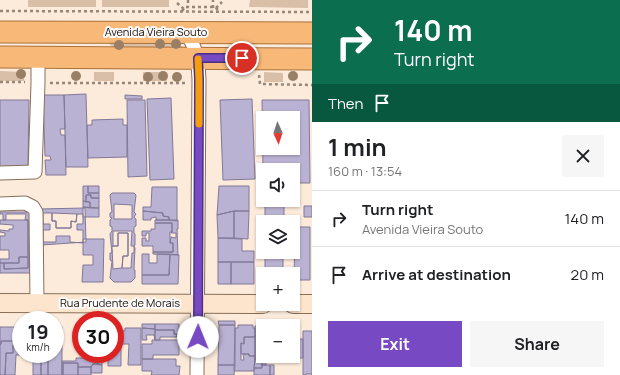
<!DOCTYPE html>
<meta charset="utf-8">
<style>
body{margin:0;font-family:Manrope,sans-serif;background:#f6f6f6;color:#202124;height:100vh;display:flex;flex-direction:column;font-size:15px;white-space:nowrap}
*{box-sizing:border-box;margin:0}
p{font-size:13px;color:#757577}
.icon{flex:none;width:22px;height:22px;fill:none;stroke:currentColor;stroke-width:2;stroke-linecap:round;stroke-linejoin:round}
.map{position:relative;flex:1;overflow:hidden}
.details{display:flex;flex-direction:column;background:#fff;width:308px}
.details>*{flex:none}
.hud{background:#0b6e4f;color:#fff;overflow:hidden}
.needle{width:26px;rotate:177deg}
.fabs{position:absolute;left:256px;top:111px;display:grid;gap:8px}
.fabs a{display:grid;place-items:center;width:44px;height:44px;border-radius:0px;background:#fff;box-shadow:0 1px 3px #0004;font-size:20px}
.speed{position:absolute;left:12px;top:311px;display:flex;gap:8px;font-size:20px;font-weight:700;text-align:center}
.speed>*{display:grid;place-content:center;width:52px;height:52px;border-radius:50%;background:#fff;box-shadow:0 1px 3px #0004;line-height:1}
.speed small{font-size:10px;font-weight:400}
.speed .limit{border:6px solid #d22;background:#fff;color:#111}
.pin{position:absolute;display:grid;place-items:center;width:34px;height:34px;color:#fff;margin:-17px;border:2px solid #fff;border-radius:50%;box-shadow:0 1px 4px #0007}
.me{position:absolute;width:44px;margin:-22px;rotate:1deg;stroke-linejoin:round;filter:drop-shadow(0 0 3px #0008)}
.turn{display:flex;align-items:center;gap:14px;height:84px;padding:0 16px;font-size:18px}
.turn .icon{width:52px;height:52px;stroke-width:2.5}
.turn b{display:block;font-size:28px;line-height:34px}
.then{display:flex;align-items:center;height:38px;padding:0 16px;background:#0003;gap:8px;font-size:15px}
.round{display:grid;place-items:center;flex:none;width:42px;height:42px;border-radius:0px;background:#f6f6f6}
.head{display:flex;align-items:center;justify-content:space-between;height:68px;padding:0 16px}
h1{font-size:24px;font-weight:700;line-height:30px}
.action{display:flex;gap:8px;margin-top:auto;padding:8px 16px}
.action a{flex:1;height:46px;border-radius:0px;background:#774ac3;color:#fff;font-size:16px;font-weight:700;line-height:46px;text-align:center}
.action a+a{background:#f6f6f6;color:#202124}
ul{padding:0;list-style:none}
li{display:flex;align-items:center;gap:12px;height:56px;padding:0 16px;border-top:1px solid #e0e0e0}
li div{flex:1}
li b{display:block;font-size:15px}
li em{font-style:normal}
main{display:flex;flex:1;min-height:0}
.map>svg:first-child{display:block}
.green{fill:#dabfa8}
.building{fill:#bab2d3;stroke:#817998;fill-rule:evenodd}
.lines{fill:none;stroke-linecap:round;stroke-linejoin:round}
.minor-casing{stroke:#896f58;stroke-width:15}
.secondary-casing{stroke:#896f58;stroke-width:20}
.trunk-casing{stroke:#a9723b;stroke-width:23}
.path{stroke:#95877a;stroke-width:2.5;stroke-dasharray:3 3;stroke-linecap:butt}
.minor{stroke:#fff;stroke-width:13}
.secondary{stroke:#fce4cd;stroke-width:18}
.trunk{stroke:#f8b878;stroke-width:21}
.tree{fill:#987f66}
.route-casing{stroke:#4d307f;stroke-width:10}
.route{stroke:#774ac3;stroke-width:7}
.slow{stroke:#f59e0b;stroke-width:7}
.labels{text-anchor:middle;stroke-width:4;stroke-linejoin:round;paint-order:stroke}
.street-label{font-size:11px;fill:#1a1007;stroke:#fbfbfb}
</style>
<main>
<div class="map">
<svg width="312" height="375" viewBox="0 0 312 375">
<rect width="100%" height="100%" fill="#fceada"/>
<path class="green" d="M28,0H96V7H28Z
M102,0H169V7H102Z
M250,0H308V8L249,7Z
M106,41H177L184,49H115Z
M0,71L24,72V81H0Z
M94,72H114V81H94Z
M143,72H167V81H143Z
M264,72L283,73V82H264Z"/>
<path class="building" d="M86,94L88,167H66L64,95Z
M43,95H64L65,129H60L61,135H65L66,175H46L45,160H51L50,156H45Z
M125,95L142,96V99H125Z
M171,98L174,179L150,180L147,99Z
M252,99L255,179L223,180L220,100Z
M0,100H29L28,168H0Z
M127,100H145L147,176L128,177Z
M262,100H309L310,183H293V170H263ZM263,118H293V148H263Z
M123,119V125H127V157L88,158L87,125H92V120Z
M83,186H88V193H99V198H91V195H86V202L83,201Z
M88,186H99V193H88Z
M219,186H249V211H234L217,215Z
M152,187H177V221L169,220V217L163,216V213L143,211V207H151Z
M112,193H134L136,195L134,212L136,214L134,217L136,219V226L134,227V233L135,234V245L134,246L135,248L134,270H135V278L131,282H114L110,278L112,261L110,260V253H112L110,234L112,231V227L110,226V220L112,218L110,217V213L112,212L110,195ZM114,204L132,205V219H114Z
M86,195H91V198H99V208H90V202H86Z
M265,200H284V222H265Z
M83,201L90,202V208L83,207Z
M304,206H312V217H304Z
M83,207L99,208V217H83Z
M85,208L86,242L41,245L39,209Z
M143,211L163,213V216L169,217V220H156V217L151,218V220H143Z
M234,211V238H218L217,215Z
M234,211H249L248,239L234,238Z
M0,212H31L30,273H0V263H4V269L28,268V220H25L26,214H6V220H3V214H0Z
M43,213H52V221H56V228H71V221L76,222L77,214H83V224H77V230H83V243L70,242V236H56V242H43V230H50V224H43Z
M52,213L77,214L76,222L71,221V228H56V221H52Z
M0,220H28V257H19V263H0V259H9V250H0V236H5V233L0,232V230L9,231V229H13V225L0,224Z
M155,220H178V229H177L178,255L153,254V252H173V243H170L171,237L176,238V233H171L172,232V223H155Z
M155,223H172V232H170V243H173V252H153V246H142V238H146V241H149V233H146V236H142V231H151V229H155Z
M295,227H310V280H294Z
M113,231H132L131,246H134V253H132L131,268H122L123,256H128V233H118V246H113Z
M118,233H128V256H123L122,268L113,269L112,247L113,246H118Z
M218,238L242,239V251H254V262H218Z
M83,239H104L103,282H82L83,265H93V255H83Z
M265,252H283V274H265Z
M142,254H149V263H157V254H170L169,275H142Z
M170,254L179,255L178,284H142V275H169Z
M19,257H28V268L4,269V263H19Z
M218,262H231V284H218Z
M231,262H254V284H231Z
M218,321H235V325H219Z
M142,324H155V329L142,328Z
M155,324H179V337H176L177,334H174V330H155Z
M219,325H235V365H218Z
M238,325H253V328H255V337H244V344L241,343V360H244L243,354H249V356H255L254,371H234L235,328H238Z
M255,326H275H263V336H255Z
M0,327H21V341H1V344L0,345Z
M55,327H62V375H48V354H55Z
M115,328V330L125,331V328H141V365H128L129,344H121V366H108V358H102V354H115Z
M142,328L155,329V340L154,335H146L147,340H142Z
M155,330H174V334H177L176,337H160V340H155Z
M303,331H312V375L311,374H306V375H303Z
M255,336H263L262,356H258V359H255Z
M244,337H255V356H249V354H241V343L244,344Z
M293,339H303V358H274V356H293Z
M152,340H179V355H153V359H142V344H152Z
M1,341H21V345H13V353H6L5,375H0V345L1,344Z
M13,345H21V354H41V375H33V355H16L15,375H5L6,353H13Z
M262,351L263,356H268L266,357V365H262V359H258V356H262Z
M41,354H48V375H41Z
M76,358H91L92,361H102V365L93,364L91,367H78V363H63V375H62V361H76Z
M142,359H176V366H180L179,375H151L152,371H142Z
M255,359H262V368H254Z
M63,363H78V375H63Z
M96,363L102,365V373H91V367L93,364Z
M218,365H235L234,375H218Z
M262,365H270V375H254V368H262Z
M270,365H274V375H270Z
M78,367H91V375H78Z"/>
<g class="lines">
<g class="minor-casing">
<path id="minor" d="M184,32C197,45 198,61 199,79L197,375
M0,173L35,172L38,83V58
M0,204L25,203L33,207L36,212L37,303"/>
</g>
<g class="secondary-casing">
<path id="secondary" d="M0,303L263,304
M293,304H312"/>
</g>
<g class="trunk-casing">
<path id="trunk" d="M0,32L312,33
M0,57L312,59"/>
</g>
<path class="path" d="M188,0V7
M177,3L184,9
M213,8V0
M216,8L222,2
M0,11L312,12
M182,11L185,7H215L219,11
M259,75L260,84L312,85
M0,82H25
M50,83H187"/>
<use href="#minor" class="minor"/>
<use href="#secondary" class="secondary"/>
<use href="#trunk" class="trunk"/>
</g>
<g class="tree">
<circle cx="160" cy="44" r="5"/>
<circle cx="176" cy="44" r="5"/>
<circle cx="119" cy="45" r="5"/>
<circle cx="21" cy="74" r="5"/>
<circle cx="76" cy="76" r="5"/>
<circle cx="163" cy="76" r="5"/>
<circle cx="293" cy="76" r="5"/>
<circle cx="148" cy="77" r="5"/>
<circle cx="177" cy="77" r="5"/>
</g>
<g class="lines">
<g class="route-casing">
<path id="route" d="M198,337L199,79L198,58H242"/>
</g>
<use href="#route" class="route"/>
<path class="slow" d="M198,59L199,79V124"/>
</g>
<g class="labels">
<g class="street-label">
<text x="156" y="36">Avenida Vieira Souto</text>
<text x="120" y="307">Rua Prudente de Morais</text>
</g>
</g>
</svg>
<div class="fabs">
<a><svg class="needle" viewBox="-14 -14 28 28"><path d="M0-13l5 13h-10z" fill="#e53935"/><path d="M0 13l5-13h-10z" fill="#757577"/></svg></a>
<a><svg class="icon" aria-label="sound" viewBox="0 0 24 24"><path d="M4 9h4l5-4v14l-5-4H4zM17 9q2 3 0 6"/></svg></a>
<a><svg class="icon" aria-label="layers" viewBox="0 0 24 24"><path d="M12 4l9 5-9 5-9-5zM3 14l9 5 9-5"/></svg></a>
<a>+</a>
<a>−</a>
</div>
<div class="speed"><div>19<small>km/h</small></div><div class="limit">30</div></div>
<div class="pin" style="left:242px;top:58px;background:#d93025"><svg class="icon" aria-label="arrive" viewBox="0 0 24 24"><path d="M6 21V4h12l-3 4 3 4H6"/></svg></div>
<svg class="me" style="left:198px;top:337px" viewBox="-20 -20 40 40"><circle r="19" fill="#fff"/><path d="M0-13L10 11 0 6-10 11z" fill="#774ac3"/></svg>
</div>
<section class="details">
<div class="hud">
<div class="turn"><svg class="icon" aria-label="right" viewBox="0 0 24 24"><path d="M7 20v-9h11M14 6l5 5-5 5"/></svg><div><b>140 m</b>Turn right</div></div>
<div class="then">Then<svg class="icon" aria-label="arrive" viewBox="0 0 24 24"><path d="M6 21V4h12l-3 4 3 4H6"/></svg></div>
</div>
<div class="head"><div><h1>1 min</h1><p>160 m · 13:54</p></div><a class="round"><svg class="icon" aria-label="close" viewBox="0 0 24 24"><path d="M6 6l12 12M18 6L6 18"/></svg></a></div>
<ul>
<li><svg class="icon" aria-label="right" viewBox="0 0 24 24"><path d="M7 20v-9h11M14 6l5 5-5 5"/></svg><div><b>Turn right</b><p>Avenida Vieira Souto</p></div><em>140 m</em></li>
<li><svg class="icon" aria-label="arrive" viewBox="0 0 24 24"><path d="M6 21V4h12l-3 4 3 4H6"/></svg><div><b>Arrive at destination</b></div><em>20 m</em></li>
</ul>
<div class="action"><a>Exit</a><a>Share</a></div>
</section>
</main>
